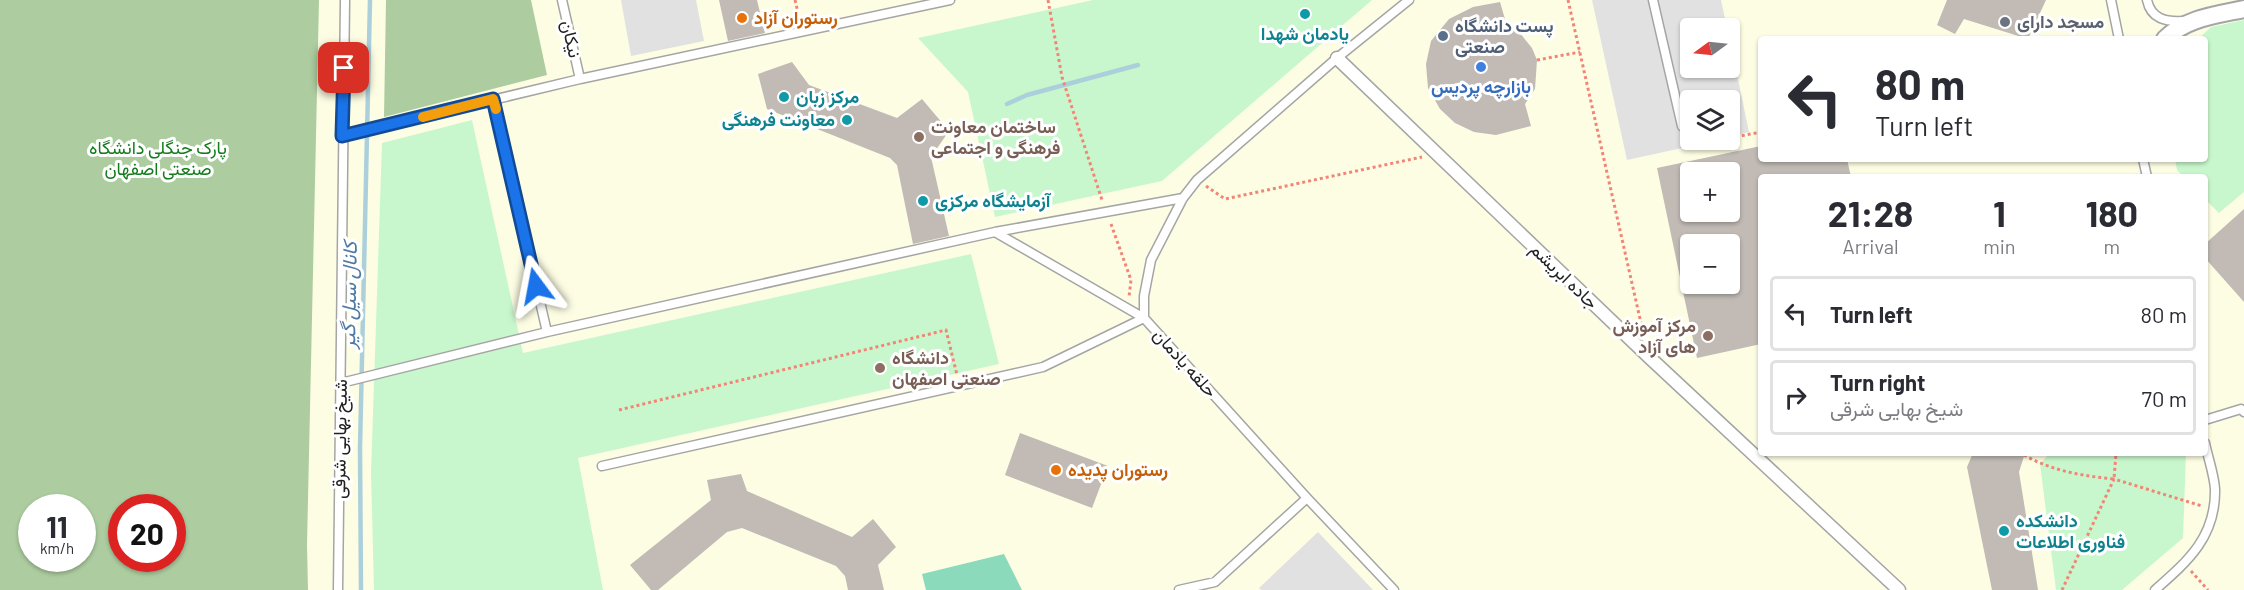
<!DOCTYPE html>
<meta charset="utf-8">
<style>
body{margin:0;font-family:Barlow,Vazirmatn,sans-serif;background:#f2f2f3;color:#2b2b33;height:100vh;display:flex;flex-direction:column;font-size:22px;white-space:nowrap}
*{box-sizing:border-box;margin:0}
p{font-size:20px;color:#7c7c81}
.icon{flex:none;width:33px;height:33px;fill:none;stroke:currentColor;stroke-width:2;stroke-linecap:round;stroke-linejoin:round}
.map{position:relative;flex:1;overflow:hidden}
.panel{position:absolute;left:1758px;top:174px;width:450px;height:282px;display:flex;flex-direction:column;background:#fff;border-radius:6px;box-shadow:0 2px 4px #0004}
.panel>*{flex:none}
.top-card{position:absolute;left:1758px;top:36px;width:450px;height:126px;border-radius:6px;box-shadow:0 2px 4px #0004;background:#fff;color:#2b2b33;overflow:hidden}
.needle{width:39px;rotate:255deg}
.tools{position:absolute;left:1680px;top:18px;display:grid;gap:12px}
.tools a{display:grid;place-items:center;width:60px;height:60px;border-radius:6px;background:#fff;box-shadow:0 2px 4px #0004;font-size:30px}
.speed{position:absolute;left:18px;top:494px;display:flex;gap:12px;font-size:30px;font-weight:700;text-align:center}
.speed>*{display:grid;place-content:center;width:78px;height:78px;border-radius:50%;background:#fff;box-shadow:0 2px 4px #0004;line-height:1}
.speed small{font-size:15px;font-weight:400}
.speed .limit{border:9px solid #d22;background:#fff;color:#111}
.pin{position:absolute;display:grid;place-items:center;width:51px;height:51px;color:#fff;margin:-26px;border-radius:12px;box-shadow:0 3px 9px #0006}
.me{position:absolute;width:66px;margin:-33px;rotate:347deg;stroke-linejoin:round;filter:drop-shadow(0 0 4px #0008)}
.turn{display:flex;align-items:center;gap:21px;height:126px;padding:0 18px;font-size:27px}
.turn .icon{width:78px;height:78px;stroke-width:2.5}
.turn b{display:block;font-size:42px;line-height:51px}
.eta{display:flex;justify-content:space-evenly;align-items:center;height:102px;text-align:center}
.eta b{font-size:36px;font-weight:700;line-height:42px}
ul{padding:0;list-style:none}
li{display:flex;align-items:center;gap:18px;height:75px;margin:0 12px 9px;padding:0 6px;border:3px solid #e1e1e2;border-radius:6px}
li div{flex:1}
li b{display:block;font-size:22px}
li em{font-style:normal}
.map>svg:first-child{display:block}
.education{fill:#fdfde4;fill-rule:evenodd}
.forest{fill:#adcda0;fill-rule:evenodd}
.park{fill:#c9f7cd}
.pitch{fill:#8cdabc}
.parking{fill:#e1e1e1}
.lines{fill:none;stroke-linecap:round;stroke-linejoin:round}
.stream{stroke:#acd0db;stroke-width:4.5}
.building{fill:#c1bab5;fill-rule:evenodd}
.service-casing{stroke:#a5a5a5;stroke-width:11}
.pedestrian-casing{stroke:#a5a5a5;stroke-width:15}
.minor-casing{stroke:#a5a5a5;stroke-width:20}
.path{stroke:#f28578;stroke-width:3;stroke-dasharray:3 3;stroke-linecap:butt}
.service{stroke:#fff;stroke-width:8}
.pedestrian{stroke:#fff;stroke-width:12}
.minor{stroke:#fff;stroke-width:16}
.route-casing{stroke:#114b97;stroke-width:15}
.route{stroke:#1a73e8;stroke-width:10}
.slow{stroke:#f59e0b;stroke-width:10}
.culture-dot{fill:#0f9aa8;stroke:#fff;stroke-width:2}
.food-dot{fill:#e8710a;stroke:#fff;stroke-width:2}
.worship-dot{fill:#6b7280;stroke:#fff;stroke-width:2}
.service-dot{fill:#5c6f8a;stroke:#fff;stroke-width:2}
.shop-dot{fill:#3f7fe0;stroke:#fff;stroke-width:2}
.education-dot{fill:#8d6e63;stroke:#fff;stroke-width:2}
.labels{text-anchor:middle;stroke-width:6;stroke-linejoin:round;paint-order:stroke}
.food-label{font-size:18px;font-weight:bold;fill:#c56008;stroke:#fff;text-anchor:start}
.worship-label{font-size:18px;font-weight:bold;fill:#5b616d;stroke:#fff;text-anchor:start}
.service-label{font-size:18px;font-weight:bold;fill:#4e5e75;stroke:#fff;text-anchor:start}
.culture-label{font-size:18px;font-weight:bold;fill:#0d838f;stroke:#fff;text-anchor:start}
.street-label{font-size:18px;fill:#212121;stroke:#fff}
.shop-label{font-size:18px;font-weight:bold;fill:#366cbe;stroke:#fff}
.education-label{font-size:18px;font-weight:bold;fill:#785e54;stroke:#fff;text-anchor:start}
.park-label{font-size:18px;fill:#137b1c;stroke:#fff}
.water-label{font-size:20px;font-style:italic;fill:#4f7aa4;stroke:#fff}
</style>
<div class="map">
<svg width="2244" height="590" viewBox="0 0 2244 590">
<rect width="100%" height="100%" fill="#f1eee8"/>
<path class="education" d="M0,0H2244V590H0ZM1690,28H1730V68H1690ZM1761,39H2205V159H1761ZM1690,100H1730V140H1690ZM1690,172H1730V212H1690ZM1761,177H2205V453H1761ZM1690,244H1730V284H1690ZM32,507H82V558H32ZM122,507H172V558H122Z"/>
<path class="forest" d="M0,0H319L307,545L308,590H0ZM32,507H82V558H32ZM122,507H172V558H122Z
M386,0H531L547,75L384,117Z"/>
<path class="park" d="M1093,0H1372L1162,181L995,217L968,92L918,38Z
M2244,20V192L2219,213L2205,199V177H2184L2177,170L2175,159H2205V39H2198L2211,27Z
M472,120L523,353L971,254L999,364L578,458L603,590H374L371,473L382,143Z
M2050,453H2186L2183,538L2122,590H2056L2040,464Z"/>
<path class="pitch" d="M1004,554L1022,590H926L922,574Z"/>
<path class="parking" d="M621,0H696L704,41L631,56Z
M1592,0H1721L1727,28H1690V68H1730V41L1749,132L1730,137V100H1690V140H1719L1627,160Z
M1318,532L1373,590H1261L1259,588Z"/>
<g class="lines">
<path class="stream" d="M1007,104L1027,95L1138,65
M361,590L360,448L370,0"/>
</g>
<path class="building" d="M719,0H757L765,33L728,41Z
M1947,0H2046L2028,39L1964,19L1955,34L1937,25Z
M1500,2L1507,26L1519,32L1532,48L1537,60L1535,89L1525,104L1531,126L1496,135L1474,132L1455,123L1440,109L1428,88L1426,64L1431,41L1449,19L1473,7Z
M792,62L809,85L897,118L922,99L949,131L931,157L949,236L913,244L897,165L890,158L767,109L758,74Z
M1761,146V159H1847L1851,177H1761V344L1697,358L1657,168ZM1690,172H1730V212H1690ZM1690,244H1730V284H1690Z
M2244,209V302L2205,258V244Z
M1020,433L1108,466L1092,508L1005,475Z
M1973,453H2025L2019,472L2038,590H1992L1967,467Z
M741,474L747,491L852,537L873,519L896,547L878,565L884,590H848L845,576L836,566L742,528L727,532L658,590H651L630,565L711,500L707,480Z"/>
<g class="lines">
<g class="service-casing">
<path id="service" d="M562,0L580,79
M1653,0L1682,126
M2111,0L2119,39
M2147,0C2151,19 2166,22 2183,21
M493,99L547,332
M342,136L580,79L950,0
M2143,159L2147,177
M995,232L1144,318
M341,383L547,332L995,232L1183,198
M2205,420L2241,409L2244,412
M602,466L1043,367L1144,318
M338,590L345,0
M1179,590L1215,582L1307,498
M1394,590L1307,498L1144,318V296L1151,260L1183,198L1197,180L1337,58L1409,0
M2155,590C2188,561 2216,537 2215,489C2214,474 2208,458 2205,443"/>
</g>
<g class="pedestrian-casing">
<path id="pedestrian" d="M1337,58L1649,357L1899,590"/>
</g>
<g class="minor-casing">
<path id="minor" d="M2165,39C2186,18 2216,15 2244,9"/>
</g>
<path class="path" d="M795,0L800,21
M1048,0L1062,77L1102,200
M1568,0L1643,332
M1537,60L1580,52
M1684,136L1686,147L1723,140
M1730,138L1761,132
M1206,186L1225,199L1422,157
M1111,224L1131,280L1129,297
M619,410L946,330L957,375
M2024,455C2052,471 2083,476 2114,479L2116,453
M2191,571L2208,590
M2062,590L2114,479L2202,506"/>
<use href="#service" class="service"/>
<use href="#pedestrian" class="pedestrian"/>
<use href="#minor" class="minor"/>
</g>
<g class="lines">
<g class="route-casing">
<path id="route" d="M344,68L342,136L493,99L536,286"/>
</g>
<use href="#route" class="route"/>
<path class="slow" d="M423,117L493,99L496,109"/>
</g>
<g class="culture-dot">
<circle cx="1305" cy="14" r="6"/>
<circle cx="784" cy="97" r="6"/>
<circle cx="847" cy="120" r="6"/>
<circle cx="923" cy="201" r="6"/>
<circle cx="2004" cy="531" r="6"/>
</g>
<g class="food-dot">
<circle cx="742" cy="18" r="6"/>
<circle cx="1056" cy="470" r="6"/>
</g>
<circle class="worship-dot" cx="2005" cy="22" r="6"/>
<circle class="service-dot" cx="1443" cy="36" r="6"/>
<circle class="shop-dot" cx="1481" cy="67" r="6"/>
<g class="education-dot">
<circle cx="919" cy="137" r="6"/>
<circle cx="1708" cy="336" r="6"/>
<circle cx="880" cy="368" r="6"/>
</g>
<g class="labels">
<g class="food-label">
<text x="754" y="24">رستوران آزاد</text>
<text x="1068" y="476">رستوران پدیده</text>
</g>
<g class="worship-label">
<text x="2017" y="28">مسجد دارای</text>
</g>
<g class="service-label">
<text x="1455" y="32">پست دانشگاه<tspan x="1455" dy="21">صنعتی</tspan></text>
</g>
<g class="culture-label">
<text x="1305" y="40" text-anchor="middle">یادمان شهدا</text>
<text x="796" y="103">مرکز زبان</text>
<text x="835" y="126" text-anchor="end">معاونت فرهنگی</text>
<text x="935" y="207">آزمایشگاه مرکزی</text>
<text x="2016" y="527">دانشکده<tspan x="2016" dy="21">فناوری اطلاعات</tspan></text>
</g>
<g class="street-label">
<text transform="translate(571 39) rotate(77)" y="6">نیکان</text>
<text transform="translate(1564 276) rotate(44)" y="6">جاده ابریشم</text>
<text transform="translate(1185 363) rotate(48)" y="6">حلقه یادمان</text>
<text transform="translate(340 439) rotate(-89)" y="6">شیخ بهایی شرقی</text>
</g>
<g class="shop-label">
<text x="1481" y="93">بازارچه پردیس</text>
</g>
<g class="education-label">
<text x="931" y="133">ساختمان معاونت<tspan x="931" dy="21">فرهنگی و اجتماعی</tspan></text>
<text x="1696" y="332" text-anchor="end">مرکز آموزش<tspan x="1696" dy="21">های آزاد</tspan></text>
<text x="892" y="364">دانشگاه<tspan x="892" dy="21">صنعتی اصفهان</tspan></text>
</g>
<g class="park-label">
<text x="158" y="154">پارک جنگلی دانشگاه<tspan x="158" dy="21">صنعتی اصفهان</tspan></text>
</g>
<g class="water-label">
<text transform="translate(349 295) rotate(-89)" y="7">کانال سیل گیر</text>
</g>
</g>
</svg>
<div class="tools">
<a><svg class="needle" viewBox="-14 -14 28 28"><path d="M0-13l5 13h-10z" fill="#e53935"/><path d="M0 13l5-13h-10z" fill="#7c7c81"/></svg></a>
<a><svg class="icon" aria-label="layers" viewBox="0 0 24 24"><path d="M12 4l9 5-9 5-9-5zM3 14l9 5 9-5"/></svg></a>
<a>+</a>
<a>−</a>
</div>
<div class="speed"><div>11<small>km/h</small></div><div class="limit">20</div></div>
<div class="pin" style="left:344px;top:68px;background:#d93025"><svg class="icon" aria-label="arrive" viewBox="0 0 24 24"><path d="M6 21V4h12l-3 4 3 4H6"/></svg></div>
<svg class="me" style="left:536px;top:286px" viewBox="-20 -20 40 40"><path d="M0-17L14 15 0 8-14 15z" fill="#1a73e8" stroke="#fff" stroke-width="4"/></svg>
<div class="top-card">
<div class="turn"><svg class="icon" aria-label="left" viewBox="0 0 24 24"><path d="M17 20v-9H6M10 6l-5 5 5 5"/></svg><div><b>80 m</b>Turn left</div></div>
</div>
<section class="panel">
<div class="eta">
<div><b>21:28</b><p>Arrival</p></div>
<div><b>1</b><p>min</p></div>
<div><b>180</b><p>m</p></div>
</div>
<ul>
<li><svg class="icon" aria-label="left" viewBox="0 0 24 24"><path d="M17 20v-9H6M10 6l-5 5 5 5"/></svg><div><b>Turn left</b></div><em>80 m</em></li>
<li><svg class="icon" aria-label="right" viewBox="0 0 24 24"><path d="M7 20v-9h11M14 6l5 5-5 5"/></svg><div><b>Turn right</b><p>شیخ بهایی شرقی</p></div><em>70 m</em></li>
</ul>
</section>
</div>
